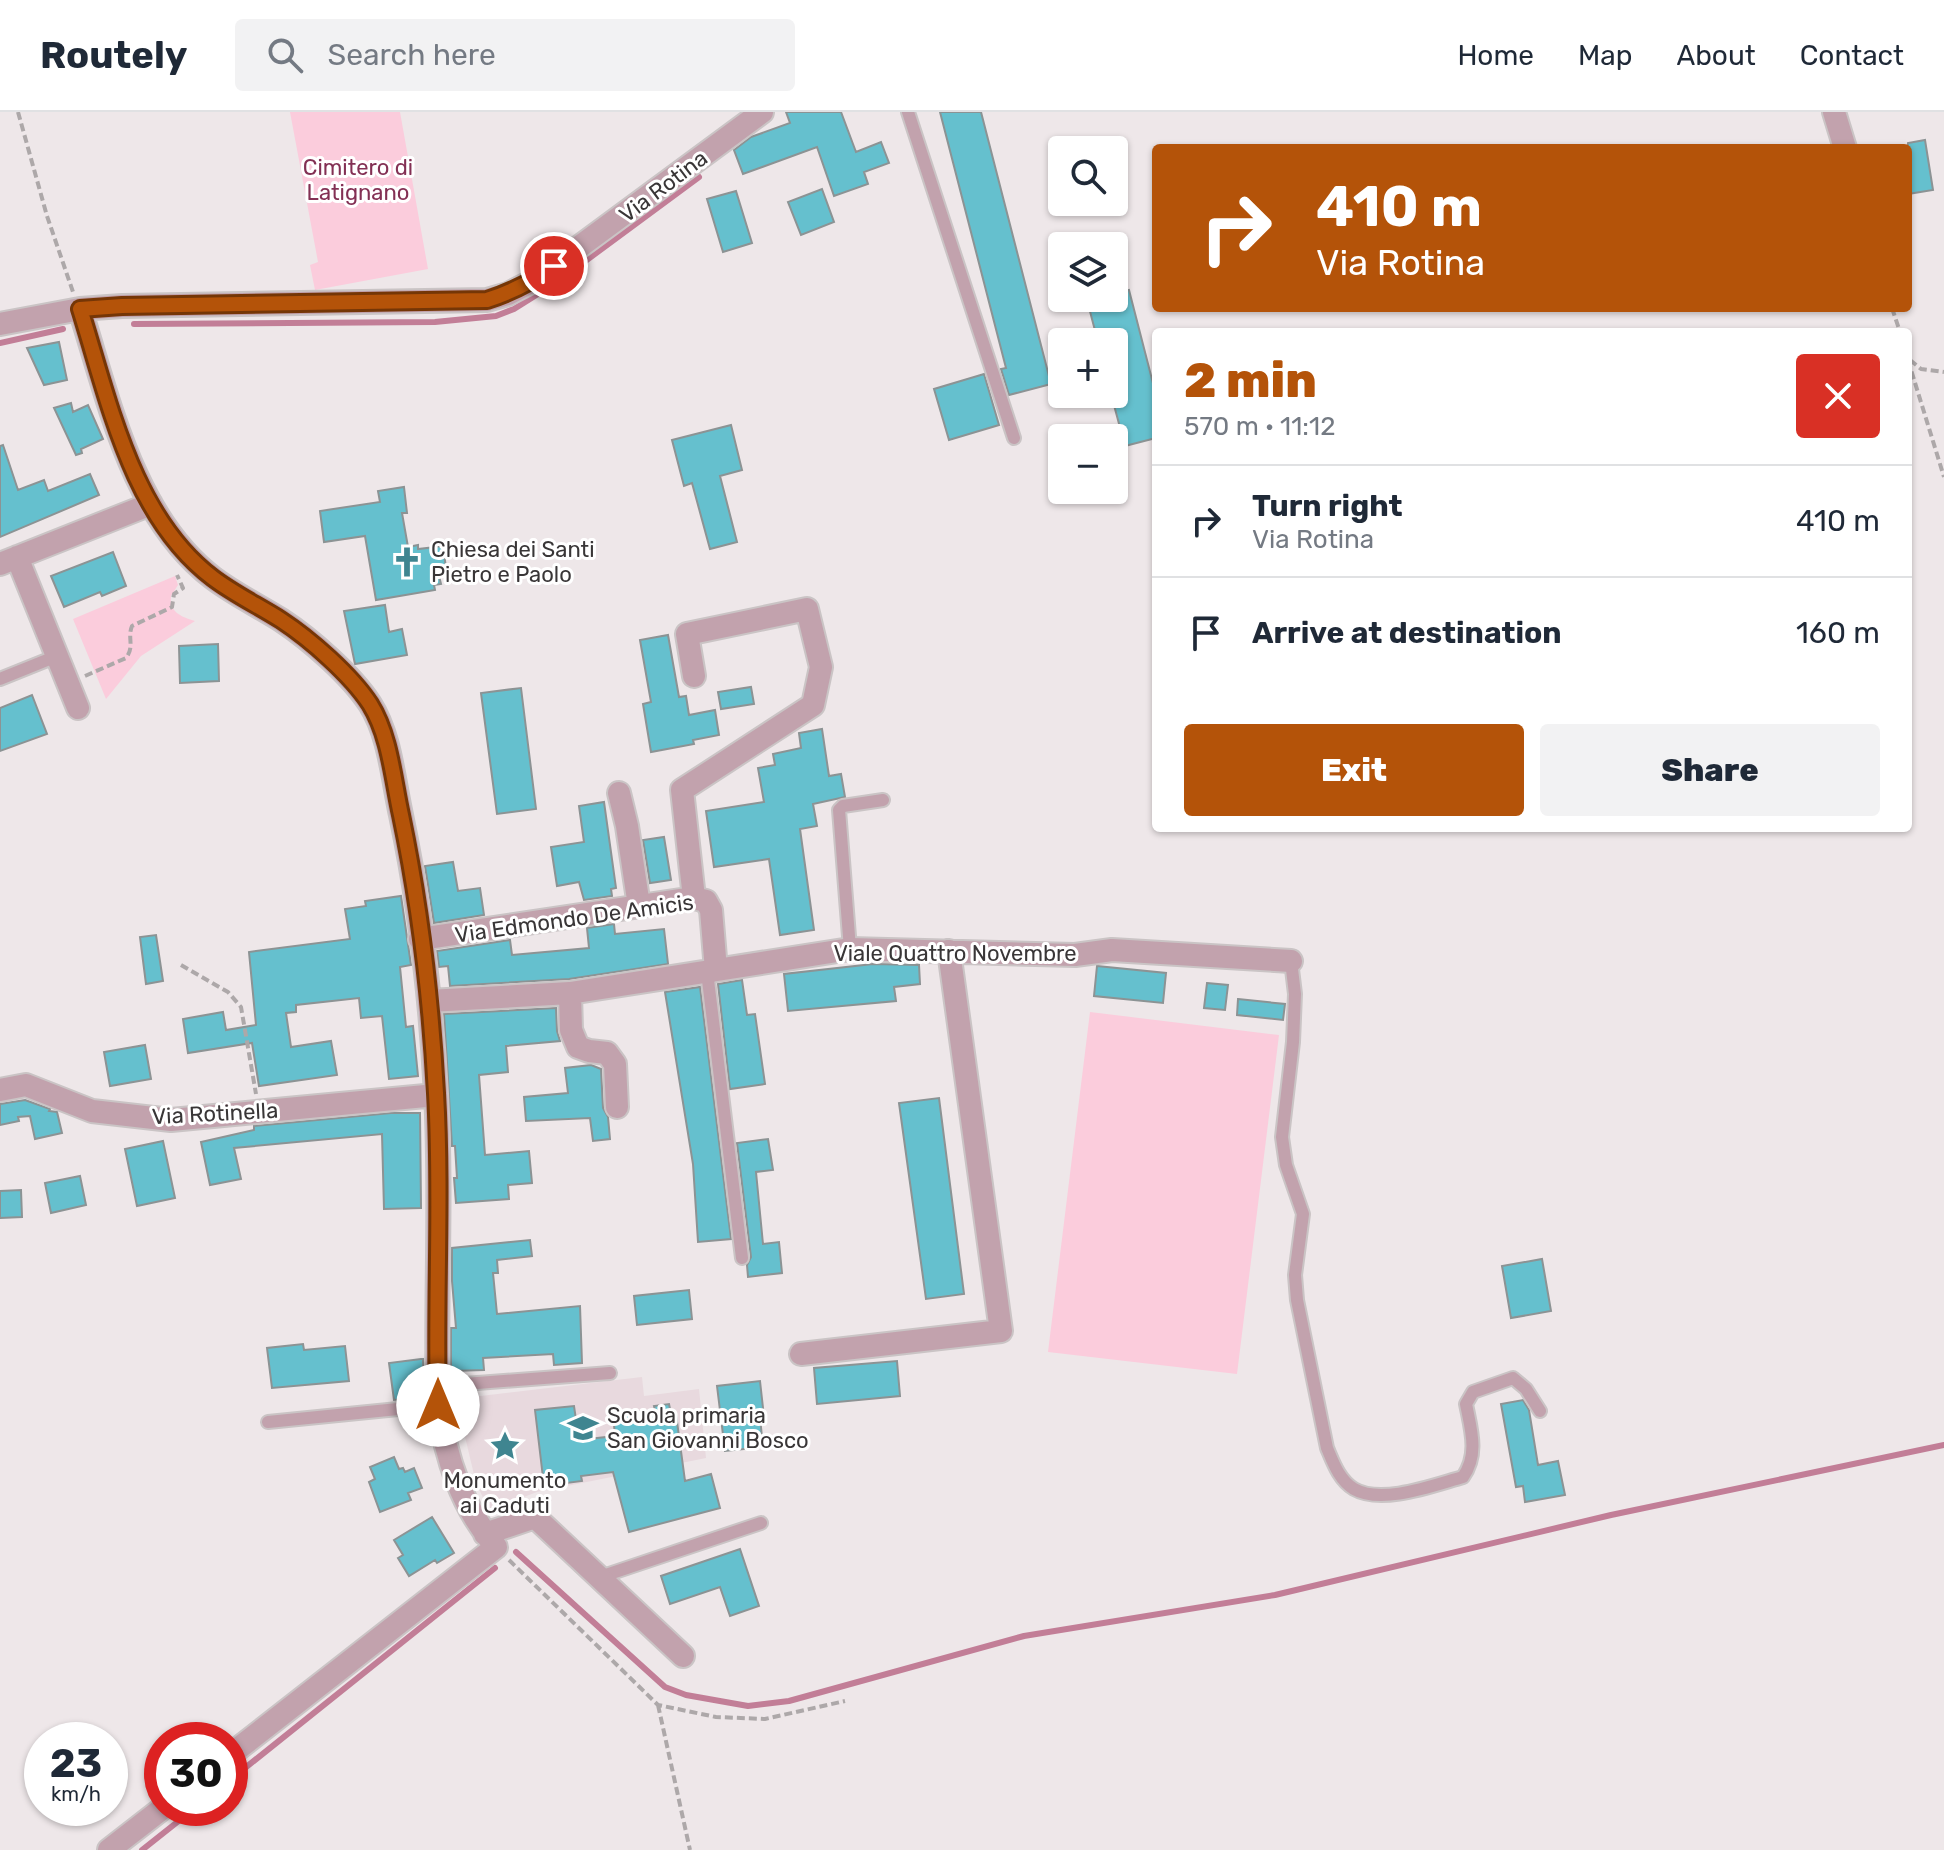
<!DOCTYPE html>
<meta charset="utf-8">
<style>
body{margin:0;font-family:Rubik,sans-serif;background:#f2f2f3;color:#1f2937;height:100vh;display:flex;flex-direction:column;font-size:30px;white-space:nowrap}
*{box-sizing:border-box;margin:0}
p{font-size:26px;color:#747a83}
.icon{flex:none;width:44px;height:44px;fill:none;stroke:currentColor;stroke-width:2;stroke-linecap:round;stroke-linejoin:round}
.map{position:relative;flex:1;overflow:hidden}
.details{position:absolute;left:1152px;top:216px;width:760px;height:504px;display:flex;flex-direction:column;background:#fff;border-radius:8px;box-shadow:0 2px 6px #0004}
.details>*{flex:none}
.banner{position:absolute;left:1152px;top:32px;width:760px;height:168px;border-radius:8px;box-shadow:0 2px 6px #0004;background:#b45309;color:#fff;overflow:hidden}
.fabs{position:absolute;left:1048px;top:24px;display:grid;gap:16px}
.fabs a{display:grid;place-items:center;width:80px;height:80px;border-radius:8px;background:#fff;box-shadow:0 2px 6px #0004;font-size:40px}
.speed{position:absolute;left:24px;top:1610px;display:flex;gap:16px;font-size:40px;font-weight:700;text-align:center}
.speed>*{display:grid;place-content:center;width:104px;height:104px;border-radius:50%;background:#fff;box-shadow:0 2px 6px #0004;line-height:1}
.speed small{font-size:20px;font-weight:400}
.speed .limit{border:12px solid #d22;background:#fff;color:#111}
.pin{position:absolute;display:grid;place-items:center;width:68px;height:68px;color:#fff;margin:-34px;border:4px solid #fff;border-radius:50%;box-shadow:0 2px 8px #0007}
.me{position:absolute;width:88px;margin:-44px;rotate:0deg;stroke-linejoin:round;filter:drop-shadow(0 0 6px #0008)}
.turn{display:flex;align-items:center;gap:28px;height:168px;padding:0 32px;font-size:36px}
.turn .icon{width:104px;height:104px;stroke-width:2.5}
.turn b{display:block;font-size:56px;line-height:68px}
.round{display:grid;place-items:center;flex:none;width:84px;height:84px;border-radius:8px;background:#f2f2f3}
.summary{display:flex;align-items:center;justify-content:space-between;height:136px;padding:0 32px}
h1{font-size:48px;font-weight:800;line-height:60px;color:#b45309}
.cta{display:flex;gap:16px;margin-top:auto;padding:16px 32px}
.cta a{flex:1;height:92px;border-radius:8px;background:#b45309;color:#fff;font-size:32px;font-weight:800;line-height:92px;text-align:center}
.cta a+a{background:#f2f2f3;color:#1f2937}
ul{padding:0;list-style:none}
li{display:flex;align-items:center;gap:24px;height:112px;padding:0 32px;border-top:2px solid #e0e1e3}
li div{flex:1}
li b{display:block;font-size:30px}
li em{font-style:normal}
header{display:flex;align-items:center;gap:48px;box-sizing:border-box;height:112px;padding:0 40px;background:#fff;border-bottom:2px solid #e0e1e3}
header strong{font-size:38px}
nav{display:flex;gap:44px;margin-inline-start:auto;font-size:28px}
.search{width:560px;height:72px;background:#f2f2f3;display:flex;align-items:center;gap:20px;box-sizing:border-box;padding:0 28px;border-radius:8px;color:#747a83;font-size:30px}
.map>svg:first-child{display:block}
.built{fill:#e8d9de}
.green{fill:#fbccdc}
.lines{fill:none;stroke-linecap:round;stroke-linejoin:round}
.stream{stroke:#c27e97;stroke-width:6}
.building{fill:#65c0ce;stroke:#8c9394;stroke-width:2}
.service-casing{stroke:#cac4c5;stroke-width:16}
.minor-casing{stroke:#cac4c5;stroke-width:26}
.path{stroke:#ada8a9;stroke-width:4;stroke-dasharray:8 4;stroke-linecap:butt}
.service{stroke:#c2a2ad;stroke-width:12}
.minor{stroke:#c2a2ad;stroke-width:22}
.route-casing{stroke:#753606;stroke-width:20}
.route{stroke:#b45309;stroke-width:14}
.labels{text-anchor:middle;stroke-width:6;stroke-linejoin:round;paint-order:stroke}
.park-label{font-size:22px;fill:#833054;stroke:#fff}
.street-label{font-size:22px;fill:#393637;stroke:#fff}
.poi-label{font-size:22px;fill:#393637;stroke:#fff;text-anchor:start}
</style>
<header>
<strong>Routely</strong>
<div class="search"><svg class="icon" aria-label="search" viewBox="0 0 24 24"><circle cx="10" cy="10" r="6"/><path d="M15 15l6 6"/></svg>Search here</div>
<nav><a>Home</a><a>Map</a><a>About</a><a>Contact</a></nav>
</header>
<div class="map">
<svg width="1944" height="1738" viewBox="0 0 1944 1738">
<rect width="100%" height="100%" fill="#eee7e9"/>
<path class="built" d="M642,1265L644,1284L699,1277L706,1346L537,1380L489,1398L476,1371L456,1287Z"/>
<path class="green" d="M290,0H400L428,157L315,178L310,153L318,150Z
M175,464L178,473L171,484C169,500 181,505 195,509L141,544L106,587L73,507Z
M1090,900L1279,923L1237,1262L1048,1240Z"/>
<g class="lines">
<path class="stream" d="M134,212L435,210L496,204L514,197L557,170L699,65
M0,231L63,217
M516,1440L665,1575L686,1583L748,1594L789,1589L1024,1524L1275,1483L1611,1403L1944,1333
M230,1668L495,1456
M142,1738L195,1696"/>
</g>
<path class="building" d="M786,0H841L856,40L881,30L889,51L864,60L868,72L834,84L817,35L743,62L734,38L751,25L790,11Z
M940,0H981L1051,272L1009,283L1001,257L1006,256Z
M1925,28L1933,78L1908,82V31Z
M822,77L834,110L801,123L788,90Z
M736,79L752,131L723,140L707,87Z
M1129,178L1156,283V326L1125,334L1111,282H1114V230H1098L1087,188L1114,186V181Z
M59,230L67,268L44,273L27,236Z
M984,262L999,313L949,328L934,277Z
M71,291L73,300L88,293L103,327L81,337L82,341L76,343L54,296Z
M731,313L742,358L720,364L737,430L710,437L692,371L684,374L672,328Z
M3,333L18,378L44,368L48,379L90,362L99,383L0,425V334Z
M404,375L407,401H402L408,435L418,433V437L443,434L447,463L439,464L441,472L434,473L435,478L376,488L365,424L324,430L320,399L380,390L378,379Z
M113,440L126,474L102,484L100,480L64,495L51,464Z
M385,493L389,520L402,517L407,543L355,552L344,499Z
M668,523L679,585L686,584L689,603L715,598L719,623L693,628L694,632L651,640L643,592L651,590L640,528Z
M218,532L219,569L180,571L179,534Z
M751,575L754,592L721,597L718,580Z
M521,576L536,697L497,702L481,581Z
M32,583L47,622L0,639V596Z
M822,617L829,664L841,662L845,685L813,692L817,714L800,717L814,818L780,823L769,747L714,755L706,699L764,690L758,656L775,653L773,642L801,636L799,621Z
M604,690L616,776L611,777L612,784L584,788L579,770L557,774L551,735L584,730L579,694Z
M664,725L671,768L650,771L643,728Z
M453,750L458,779L480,776L484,803L434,811L425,754Z
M401,784L411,853L400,855L406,915L413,914L418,964L389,967L382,904L361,906L359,886L296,893V900L286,901L291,935L331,929L337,963L259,974L252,931L188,941L183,907L223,900L226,918L256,913L249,840L350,827L345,797L366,794L365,789Z
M614,812L615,822L664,817L668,852L569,867L450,874L448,854L439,855L437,839L510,828L512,843L589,836L587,816Z
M156,823L163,869L146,872L140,825Z
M873,852L919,853L920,872L894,875L896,889L788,899L784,862Z
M1097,854L1166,861L1163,891L1094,884Z
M742,868L747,903L755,902L765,972L730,977L718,872Z
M1207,871L1228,873L1225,898L1204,896Z
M700,875L731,1127L698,1130L693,1052L665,880Z
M1238,887L1285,892L1283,908L1237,903Z
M556,896L557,919L560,929L506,934L508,960L479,963L485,1043L529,1039L532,1071L508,1073L509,1087L456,1091L454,1066H457L455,1034H452L444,902Z
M145,933L151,967L110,974L104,940Z
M591,953L601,957L603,996L608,1005L610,1027L593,1029L590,1006L526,1009L524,985L568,981L565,956Z
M939,986L964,1182L926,1187L899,991Z
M25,988L50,997L49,999L57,1000L62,1021L35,1027L30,1004L18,1005L19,1009L0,1013V992Z
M391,1001H420L421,1096L384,1097L382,1022L234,1036L241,1067L210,1073L201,1030L254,1018V1014Z
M768,1027L773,1058L756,1060L763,1132L779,1130L782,1161L748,1165L747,1153L751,1145L737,1031Z
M163,1029L175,1086L137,1094L125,1037Z
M80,1064L86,1093L51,1101L45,1071Z
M21,1078L22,1105L0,1106V1079Z
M530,1128L532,1144L497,1148L498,1161H493L497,1202L580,1194L582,1251L554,1253L553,1242L483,1246L484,1258L451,1259V1216H456L452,1169V1136Z
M1542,1147L1551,1199L1511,1206L1502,1154Z
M689,1178L692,1207L637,1213L634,1184Z
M303,1232L304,1238L345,1234L349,1269L272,1276L267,1236Z
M421,1247H423L424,1285L394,1288L389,1251Z
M897,1249L900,1284L817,1292L814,1256Z
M760,1269L764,1305H760L763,1335L725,1339L717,1274Z
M1523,1288L1529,1298L1538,1353L1558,1349L1565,1383L1525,1390L1523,1374L1516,1375L1501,1292Z
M669,1292L671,1302H676L685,1369L711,1362L720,1396L629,1420L613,1360L581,1364L582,1369L544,1374L535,1298L574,1294L579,1328L615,1324L613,1302L655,1298L654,1294Z
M394,1345L399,1357L403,1356L405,1360L414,1356L422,1376L408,1381L411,1388L380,1400L369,1370L375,1367L370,1355Z
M432,1405L454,1441L437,1451L435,1448L409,1464L398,1446L403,1443L394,1428Z
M740,1437L759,1494L730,1504L720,1475L670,1492L661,1464Z"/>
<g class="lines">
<g class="service-casing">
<path id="service" d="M908,0L1014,326
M0,567L57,544
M850,837L839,698L843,694L883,688
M1291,849L1295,882L1293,930L1282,1025L1286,1053L1303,1102L1295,1163L1297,1188L1327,1336C1333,1350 1339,1368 1354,1377C1382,1393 1434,1373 1463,1365C1479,1342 1471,1318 1466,1292L1473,1280L1513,1266L1526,1277L1540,1299
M716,858L708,868L742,1146
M438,1274L610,1261
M268,1310L438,1293
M600,1465L761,1411"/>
</g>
<g class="minor-casing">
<path id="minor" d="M1834,0L1845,36
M80,197C109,289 133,405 213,466C234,482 259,494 281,508C310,527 351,563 370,592C390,623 393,667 401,703C420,794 431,889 436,982C442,1085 435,1189 438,1293C446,1346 461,1394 496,1435L230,1643
M0,212L80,197L122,194L487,188L508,182L533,169L762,0
M17,445L78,596
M0,452L151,392
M694,564L687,522L807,497L821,555L813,593L682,678L694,786
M619,681L627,714L639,794
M420,827L694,786L706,789L711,798L716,858
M570,881L571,918L578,935L589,939L607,941L615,952L617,995
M429,889L570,881L850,837L1075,843L1112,838L1291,849
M0,978L26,973L92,999L171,1008L436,983
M801,1242L1001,1219L949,839
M485,1422L535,1405L683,1544
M109,1738L163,1696"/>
</g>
<path class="path" d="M18,0L47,104L73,180
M1892,196L1900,220
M1908,248L1944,365
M1910,248L1921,257L1944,260
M85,564L126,546C135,534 127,526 132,514L172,495L174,482L183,476L177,463
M181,853L228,880L241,895L256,982
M509,1448L658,1593L716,1605L765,1607L845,1589
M658,1593L690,1738"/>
<use href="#service" class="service"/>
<use href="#minor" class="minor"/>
</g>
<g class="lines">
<g class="route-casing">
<path id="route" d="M438,1293C435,1189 442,1085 436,981C431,889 420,794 401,703C393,667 390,624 370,592C351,563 310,527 281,508C259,494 234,482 213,466C132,405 109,289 80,197L122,194L487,188C512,180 532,170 554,154"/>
</g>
<use href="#route" class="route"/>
</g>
<defs>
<g id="church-bare" transform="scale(2.4)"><path d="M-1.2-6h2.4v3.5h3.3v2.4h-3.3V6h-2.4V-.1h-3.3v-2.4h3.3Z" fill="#3f8590" stroke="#fff" stroke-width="2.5" paint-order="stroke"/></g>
<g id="school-bare" transform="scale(2.4)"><path d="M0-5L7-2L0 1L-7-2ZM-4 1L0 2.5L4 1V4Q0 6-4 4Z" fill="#3f8590" stroke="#fff" stroke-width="2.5" paint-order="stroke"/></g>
<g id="sight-bare" transform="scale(2.4)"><path d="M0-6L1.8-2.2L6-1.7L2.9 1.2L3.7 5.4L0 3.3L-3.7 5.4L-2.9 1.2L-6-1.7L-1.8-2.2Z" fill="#3f8590" stroke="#fff" stroke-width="2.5" paint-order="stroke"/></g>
</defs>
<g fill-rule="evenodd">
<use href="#church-bare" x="407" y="450"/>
<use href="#school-bare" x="583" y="1316"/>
<use href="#sight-bare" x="505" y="1334"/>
</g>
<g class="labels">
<g class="park-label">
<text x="358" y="63">Cimitero di<tspan x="358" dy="25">Latignano</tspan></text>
</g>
<g class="street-label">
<text transform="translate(663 74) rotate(-37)" y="8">Via Rotina</text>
<text transform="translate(574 806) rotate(-8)" y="8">Via Edmondo De Amicis</text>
<text x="955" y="849">Viale Quattro Novembre</text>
<text transform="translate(215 1001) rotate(-3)" y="8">Via Rotinella</text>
</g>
<g class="poi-label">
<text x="431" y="445">Chiesa dei Santi<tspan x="431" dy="25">Pietro e Paolo</tspan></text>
<text x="607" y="1311">Scuola primaria<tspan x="607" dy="25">San Giovanni Bosco</tspan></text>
<text x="505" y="1376" text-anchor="middle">Monumento<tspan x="505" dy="25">ai Caduti</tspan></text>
</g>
</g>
</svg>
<div class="fabs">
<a><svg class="icon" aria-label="search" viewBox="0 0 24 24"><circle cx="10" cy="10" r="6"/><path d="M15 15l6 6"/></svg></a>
<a><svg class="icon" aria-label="layers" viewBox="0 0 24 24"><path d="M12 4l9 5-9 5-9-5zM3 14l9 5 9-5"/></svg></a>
<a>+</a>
<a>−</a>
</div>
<div class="speed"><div>23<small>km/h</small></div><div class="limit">30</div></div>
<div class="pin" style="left:554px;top:154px;background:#d93025"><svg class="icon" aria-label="arrive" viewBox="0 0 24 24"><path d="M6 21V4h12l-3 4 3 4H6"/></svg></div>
<svg class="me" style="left:438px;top:1293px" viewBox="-20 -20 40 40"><circle r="19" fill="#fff"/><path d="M0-13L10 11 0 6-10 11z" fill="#b45309"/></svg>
<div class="banner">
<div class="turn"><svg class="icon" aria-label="right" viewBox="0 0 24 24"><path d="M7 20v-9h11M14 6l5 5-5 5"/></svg><div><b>410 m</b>Via Rotina</div></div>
</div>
<section class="details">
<div class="summary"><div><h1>2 min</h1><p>570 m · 11:12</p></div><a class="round" style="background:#d93025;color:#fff"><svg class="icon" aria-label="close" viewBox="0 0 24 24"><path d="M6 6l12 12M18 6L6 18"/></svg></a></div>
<ul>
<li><svg class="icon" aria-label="right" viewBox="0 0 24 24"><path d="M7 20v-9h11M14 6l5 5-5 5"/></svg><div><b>Turn right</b><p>Via Rotina</p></div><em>410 m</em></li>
<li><svg class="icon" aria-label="arrive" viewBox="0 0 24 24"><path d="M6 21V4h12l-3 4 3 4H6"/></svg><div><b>Arrive at destination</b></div><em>160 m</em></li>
</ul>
<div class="cta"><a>Exit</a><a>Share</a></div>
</section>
</div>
